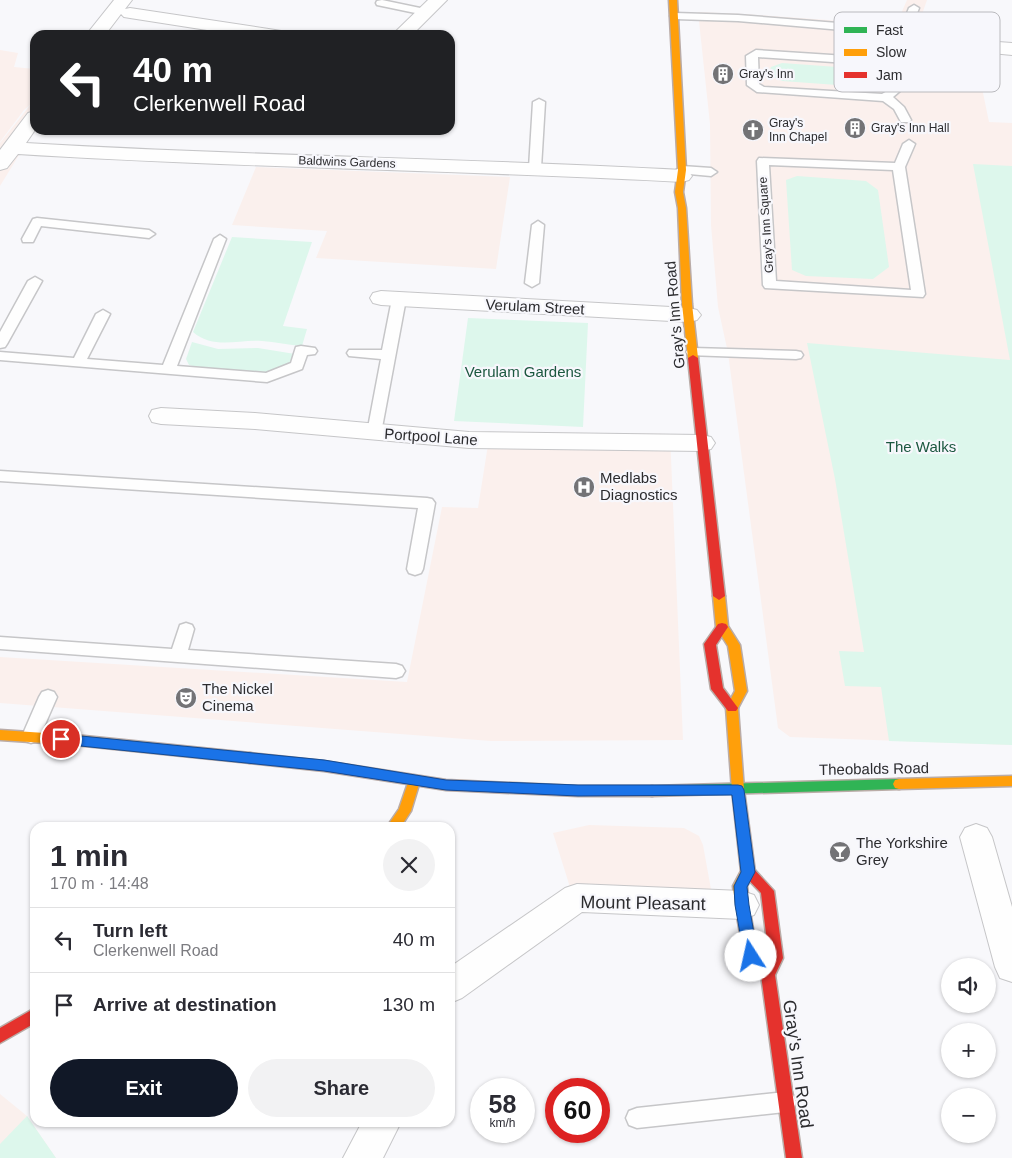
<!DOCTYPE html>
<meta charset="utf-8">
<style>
body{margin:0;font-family:Arial,sans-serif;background:#f2f2f3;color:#2b2b33;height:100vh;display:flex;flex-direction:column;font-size:19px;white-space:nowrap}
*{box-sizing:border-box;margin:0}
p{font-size:16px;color:#7c7c81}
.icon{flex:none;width:28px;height:28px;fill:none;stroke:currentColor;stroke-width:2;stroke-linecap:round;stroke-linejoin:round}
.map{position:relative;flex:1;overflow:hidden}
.sheet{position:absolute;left:30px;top:822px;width:425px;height:305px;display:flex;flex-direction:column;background:#fff;border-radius:15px;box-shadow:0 1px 4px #0004}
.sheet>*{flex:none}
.hud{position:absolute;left:30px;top:30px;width:425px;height:105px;border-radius:15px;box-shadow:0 1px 4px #0004;background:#202124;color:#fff;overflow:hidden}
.tools{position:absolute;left:941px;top:958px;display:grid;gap:10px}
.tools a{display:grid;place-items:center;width:55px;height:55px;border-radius:50%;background:#fff;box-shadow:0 1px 4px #0004;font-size:25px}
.speed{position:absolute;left:470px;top:1078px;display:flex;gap:10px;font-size:25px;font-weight:700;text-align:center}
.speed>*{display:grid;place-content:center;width:65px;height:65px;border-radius:50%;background:#fff;box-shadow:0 1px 4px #0004;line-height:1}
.speed small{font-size:12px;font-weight:400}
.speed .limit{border:8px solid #d22;background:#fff;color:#111}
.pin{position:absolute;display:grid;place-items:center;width:42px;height:42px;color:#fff;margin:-21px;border:2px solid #fff;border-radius:50%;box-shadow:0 1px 5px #0007}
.me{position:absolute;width:55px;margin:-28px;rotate:350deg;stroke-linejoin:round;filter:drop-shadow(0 0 4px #0008)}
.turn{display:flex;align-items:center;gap:18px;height:105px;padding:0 20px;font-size:22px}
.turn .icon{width:65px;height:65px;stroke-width:2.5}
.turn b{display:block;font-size:35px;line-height:42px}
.round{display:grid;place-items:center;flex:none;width:52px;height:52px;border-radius:26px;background:#f2f2f3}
.summary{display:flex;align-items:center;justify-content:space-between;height:85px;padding:0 20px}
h1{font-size:30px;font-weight:600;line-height:38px}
.action{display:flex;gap:10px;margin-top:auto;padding:10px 20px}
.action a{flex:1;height:58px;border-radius:30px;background:#111827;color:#fff;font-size:20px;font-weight:600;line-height:58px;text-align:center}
.action a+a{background:#f2f2f3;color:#2b2b33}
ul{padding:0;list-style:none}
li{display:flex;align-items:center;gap:15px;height:65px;padding:0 20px;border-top:1px solid #e1e1e2}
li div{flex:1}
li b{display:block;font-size:19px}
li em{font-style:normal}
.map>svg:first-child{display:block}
.commercial{fill:#fbf0ed}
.education{fill:#faf0ed}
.green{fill:#ddf7ec}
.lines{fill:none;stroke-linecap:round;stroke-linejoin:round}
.lane-casing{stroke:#c6c6c8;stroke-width:3}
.street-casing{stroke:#c6c6c8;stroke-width:2}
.fast-casing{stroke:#baaca7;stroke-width:3}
.slow-casing{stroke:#baaca7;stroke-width:3}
.jam-casing{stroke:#baaca7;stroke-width:3}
.lane{fill:#fefefe;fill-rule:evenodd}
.street{fill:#fefefe;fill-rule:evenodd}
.fast{fill:#30b455;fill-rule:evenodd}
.slow{fill:#ff9f0a;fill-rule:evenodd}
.jam{fill:#e5322d;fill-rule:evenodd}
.route{fill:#1a73e8;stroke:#114b97}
.labels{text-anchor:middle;stroke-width:4.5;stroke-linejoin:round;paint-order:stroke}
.far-poi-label{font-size:12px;fill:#2c2c2f;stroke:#f7f7fc;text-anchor:start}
.far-street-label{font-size:12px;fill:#2c2c2f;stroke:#f7f7fc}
.street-label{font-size:15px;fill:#2c2c2f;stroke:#f7f7fc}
.park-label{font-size:15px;fill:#1b573f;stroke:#f7f7fc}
.poi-label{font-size:15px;fill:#2c2c2f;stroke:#f7f7fc;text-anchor:start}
.near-street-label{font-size:18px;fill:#2c2c2f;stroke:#f7f7fc}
.key{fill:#f7f7fc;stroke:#bababe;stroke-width:1}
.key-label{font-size:14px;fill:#2c2c2f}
</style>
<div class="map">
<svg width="1012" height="1158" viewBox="0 0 1012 1158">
<rect width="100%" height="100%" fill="#f8f8fb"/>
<path class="commercial" d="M907,0H927L913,40L925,42V46L940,47L941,52L975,54L989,122L1012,123V745L790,737L778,728L728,353L718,307L711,225L710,124L698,12L744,14L896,25Z
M0,50L18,53L14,67L35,69V129L0,186V143L31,104L24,110L0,142Z
M490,432L670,434L683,740L491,741L0,703V657L407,682L442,507L478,508Z
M589,825L684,828L699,836L703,845L714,906L574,900L553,833Z"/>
<path class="education" d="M256,167L510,177L496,269L316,258L327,231L232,225Z
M0,1094L27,1116L56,1158H0Z"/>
<path class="green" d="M782,63L851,68L862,70L870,78L867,83L851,86L782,81L773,77L769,72L771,67Z
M973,164L1012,166V745L889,741L881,687L845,686L839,651L864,652L835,479L807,343L1010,360Z
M797,176L866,181L878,190L889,267L873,279L806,276L792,270L786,180Z
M232,237L312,242L283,326L307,329L302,346C289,345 275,342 262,341C238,339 214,350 193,332Z
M468,318L588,323L583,427L454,421Z
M192,342L218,349L258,348L295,354L293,362L264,374L200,368L189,365L186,359Z
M27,1116L56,1158H0V1144Z"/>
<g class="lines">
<g class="lane-casing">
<path id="lane" d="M382,0L425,9L430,12L425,15L377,5L376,3L377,1Z
M914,5L919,8L907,40L902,43L897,40L899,35L738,21L675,19L670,16L675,13L738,15L901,28L909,8Z
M756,50L893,59L895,53H903L904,55L900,91L893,97L904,107L911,120L909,122H901L894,109L883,101L757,92L747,85L746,56ZM758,57L892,66L889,90L882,94L764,87L759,84Z
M539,99L545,102L541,168L535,172L529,168L533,102Z
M909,140L915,144L905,167L925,294L923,297L765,288L763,285L757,161L759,158L895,163L903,144ZM769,165L893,170L911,290L776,281Z
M682,166L711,168L717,172L711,176L678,173L676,170Z
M37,218L149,230L155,234L149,238L41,226L33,242H23L22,239L33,219Z
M538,221L544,225L539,283L532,287L525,283L532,225Z
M220,235L226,239L177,366L266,373L291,363L296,347L301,346L315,348L317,351L315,354L307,355L302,369L267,382L0,360V352L74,358L96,314L103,310L110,314L87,359L163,365L214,239Z
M35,277L42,281L7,344L5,347L0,348V332L28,281Z
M399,295L406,299L381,433L379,436H369L367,433L381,359L349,356L347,353L349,350H382L392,299Z
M693,348L796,351L801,352L803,355L801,358L796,359L688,355L686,352L688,349Z
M0,471L427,498L432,499L435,503L423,569L421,573L415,575L409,573L407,569L418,508L0,481Z
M186,623L192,625L194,629L188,650L396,664L402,666L405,671L402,676L396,678L0,649V637L172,649L180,625Z
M48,690L54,692L57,697L40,736L37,741L31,743L25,741L22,736L39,697L42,692Z
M785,1092L793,1095L796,1102L793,1109L785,1112L637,1128L629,1125L626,1118L629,1111L637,1108Z"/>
</g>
<g class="street-casing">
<path id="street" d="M114,0H132L125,9L130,8L275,30L281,31L284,35H239L130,18L124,17L121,14L105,35H86Z
M428,0H447L412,35H392Z
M957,39L1012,43V55L950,49L948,45L950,41Z
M35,111V130L26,143C245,156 463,158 682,170L689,172L692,176L689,180L682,182C461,170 239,168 18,154L7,168L0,170V150L28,113Z
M381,291L689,308L697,310L701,315L697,320L689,322L381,305L373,303L370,298L373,293Z
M161,408L255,413L469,432L702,435L711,437L715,443L711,449L702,451L469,448L255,429L161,424L152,422L149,416L152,410Z
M976,824L987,828L992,837L1012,907V982L1000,978L995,967L960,837L965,828Z
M577,884L742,891L754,895L759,905L754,915L742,919L582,912L462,998L450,1003V967L565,888Z
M362,1122H401L383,1158H343Z"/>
</g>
<g class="fast-casing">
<path id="fast" d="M899,779L903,780L905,784L903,788L899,789L652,796L648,795L646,791L648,787L652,786Z"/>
</g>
<g class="slow-casing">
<path id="slow" d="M669,0H677L686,170L683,192L686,208L692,304L698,358L693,361L688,358L682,304L678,208L675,192L678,170Z
M719,592L725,596L728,626L740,645L747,691L738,708L744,790L755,872L747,886L749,905L757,953L775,975L773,979L768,981L763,979L744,956L735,905L733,886L741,871L732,790L726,708L735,691L728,646L716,627L713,596Z
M0,730L75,735L250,753L254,754L256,758L254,762L250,763L75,745L0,740Z
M414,776L418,777L420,781L411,811L400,828H386L399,809L410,777Z
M1012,776V786L899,789L895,788L893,784L895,780L899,779Z"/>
</g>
<g class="jam-casing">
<path id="jam" d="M693,355L698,358L725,596L719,600L713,596L688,358Z
M722,623L726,624L728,627L716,645L723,688L738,708L736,711H728L711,689L704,644L718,624Z
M250,753L324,761L446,780L578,786H652L656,787L658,791L656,795L652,796H578L446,790L324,771L250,763L246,762L244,758L246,754Z
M748,866L753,868L774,891L783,958L775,975L802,1158H786L761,975L769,958L761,893L741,872L743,868Z
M35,1008V1023L0,1043V1028Z"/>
</g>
<use href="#lane" class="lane"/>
<use href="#street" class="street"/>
<use href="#fast" class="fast"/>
<use href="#slow" class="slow"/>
<use href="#jam" class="jam"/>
</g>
<path class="route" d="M61,734L324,760L446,780L578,785H738L742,786L744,790L755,872L747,887L749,905L758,956L756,961L751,963L746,961L744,956L735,905L734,886L741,872L732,795L578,796L446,790L324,771L61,744L56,742L55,739L56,735Z"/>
<defs>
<g id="building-disc" transform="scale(1.125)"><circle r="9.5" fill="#737376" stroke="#f7f7fc"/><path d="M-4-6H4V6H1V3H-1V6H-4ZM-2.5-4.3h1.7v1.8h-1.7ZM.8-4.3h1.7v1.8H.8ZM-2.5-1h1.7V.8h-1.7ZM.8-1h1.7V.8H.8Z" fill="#fff"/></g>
<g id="church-disc" transform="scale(1.125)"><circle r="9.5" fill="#737376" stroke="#f7f7fc"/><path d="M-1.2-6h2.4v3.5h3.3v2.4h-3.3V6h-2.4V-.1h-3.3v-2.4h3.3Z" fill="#fff"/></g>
<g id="hospital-disc" transform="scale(1.125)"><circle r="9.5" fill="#737376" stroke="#f7f7fc"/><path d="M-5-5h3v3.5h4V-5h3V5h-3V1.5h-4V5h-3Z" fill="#fff"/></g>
<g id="theatre-disc" transform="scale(1.125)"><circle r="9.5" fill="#737376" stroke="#f7f7fc"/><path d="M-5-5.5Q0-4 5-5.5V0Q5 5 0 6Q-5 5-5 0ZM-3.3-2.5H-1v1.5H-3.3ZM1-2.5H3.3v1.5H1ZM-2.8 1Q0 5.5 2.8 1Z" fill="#fff"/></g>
<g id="bar-disc" transform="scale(1.125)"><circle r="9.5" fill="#737376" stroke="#f7f7fc"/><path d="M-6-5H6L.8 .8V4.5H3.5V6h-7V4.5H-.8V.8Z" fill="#fff"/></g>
</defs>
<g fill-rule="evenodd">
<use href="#building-disc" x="723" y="74"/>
<use href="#building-disc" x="855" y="128"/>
<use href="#church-disc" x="753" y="130"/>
<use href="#hospital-disc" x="584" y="487"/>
<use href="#theatre-disc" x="186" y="698"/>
<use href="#bar-disc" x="840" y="852"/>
</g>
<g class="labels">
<g class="far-poi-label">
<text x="739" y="78">Gray's Inn</text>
<text x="769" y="127">Gray's<tspan x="769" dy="14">Inn Chapel</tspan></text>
<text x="871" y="132">Gray's Inn Hall</text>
</g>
<g class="far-street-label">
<text transform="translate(347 162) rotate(2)" y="4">Baldwins Gardens</text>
<text transform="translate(766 225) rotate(-94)" y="4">Gray's Inn Square</text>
</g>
<g class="street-label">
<text transform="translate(535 307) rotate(3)" y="5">Verulam Street</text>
<text transform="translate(675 315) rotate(-95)" y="5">Gray's Inn Road</text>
<text transform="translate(431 437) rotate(4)" y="5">Portpool Lane</text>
<text transform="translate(874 769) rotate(-1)" y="5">Theobalds Road</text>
</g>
<g class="park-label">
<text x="523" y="377">Verulam Gardens</text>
<text x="921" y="452">The Walks</text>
</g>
<g class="poi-label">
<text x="600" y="483">Medlabs<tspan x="600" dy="17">Diagnostics</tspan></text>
<text x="202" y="694">The Nickel<tspan x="202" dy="17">Cinema</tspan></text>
<text x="856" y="848">The Yorkshire<tspan x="856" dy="17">Grey</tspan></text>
</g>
<g class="near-street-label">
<text transform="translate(643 903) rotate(1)" y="6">Mount Pleasant</text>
<text transform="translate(798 1064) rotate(82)" y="6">Gray's Inn Road</text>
</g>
</g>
<rect x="834" y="12" width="166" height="80" rx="8" class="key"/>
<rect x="844" y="27" width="23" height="6" fill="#30b455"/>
<rect x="844" y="49" width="23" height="7" fill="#ff9f0a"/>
<rect x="844" y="72" width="23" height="6" fill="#e5322d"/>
<g class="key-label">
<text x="876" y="35">Fast</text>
<text x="876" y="57">Slow</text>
<text x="876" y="80">Jam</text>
</g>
</svg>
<div class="tools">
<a><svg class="icon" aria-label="sound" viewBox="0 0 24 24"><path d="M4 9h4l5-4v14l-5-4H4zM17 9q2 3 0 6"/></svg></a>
<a>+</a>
<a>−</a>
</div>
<div class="speed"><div>58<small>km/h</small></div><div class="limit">60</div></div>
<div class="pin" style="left:61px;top:739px;background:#d93025"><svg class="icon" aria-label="arrive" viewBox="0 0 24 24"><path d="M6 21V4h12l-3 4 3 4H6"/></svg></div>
<svg class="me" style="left:751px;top:956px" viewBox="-20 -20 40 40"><circle r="19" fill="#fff"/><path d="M0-13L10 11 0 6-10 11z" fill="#1a73e8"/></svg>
<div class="hud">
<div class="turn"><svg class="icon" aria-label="left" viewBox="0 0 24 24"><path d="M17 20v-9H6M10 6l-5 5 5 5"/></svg><div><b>40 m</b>Clerkenwell Road</div></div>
</div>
<section class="sheet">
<div class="summary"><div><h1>1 min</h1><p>170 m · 14:48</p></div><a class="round"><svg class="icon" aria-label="close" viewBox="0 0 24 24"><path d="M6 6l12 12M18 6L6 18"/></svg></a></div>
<ul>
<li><svg class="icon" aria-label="left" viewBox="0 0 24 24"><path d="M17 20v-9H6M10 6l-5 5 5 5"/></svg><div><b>Turn left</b><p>Clerkenwell Road</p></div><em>40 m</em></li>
<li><svg class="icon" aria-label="arrive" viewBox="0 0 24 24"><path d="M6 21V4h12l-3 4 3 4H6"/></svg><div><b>Arrive at destination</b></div><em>130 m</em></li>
</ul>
<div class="action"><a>Exit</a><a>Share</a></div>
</section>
</div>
